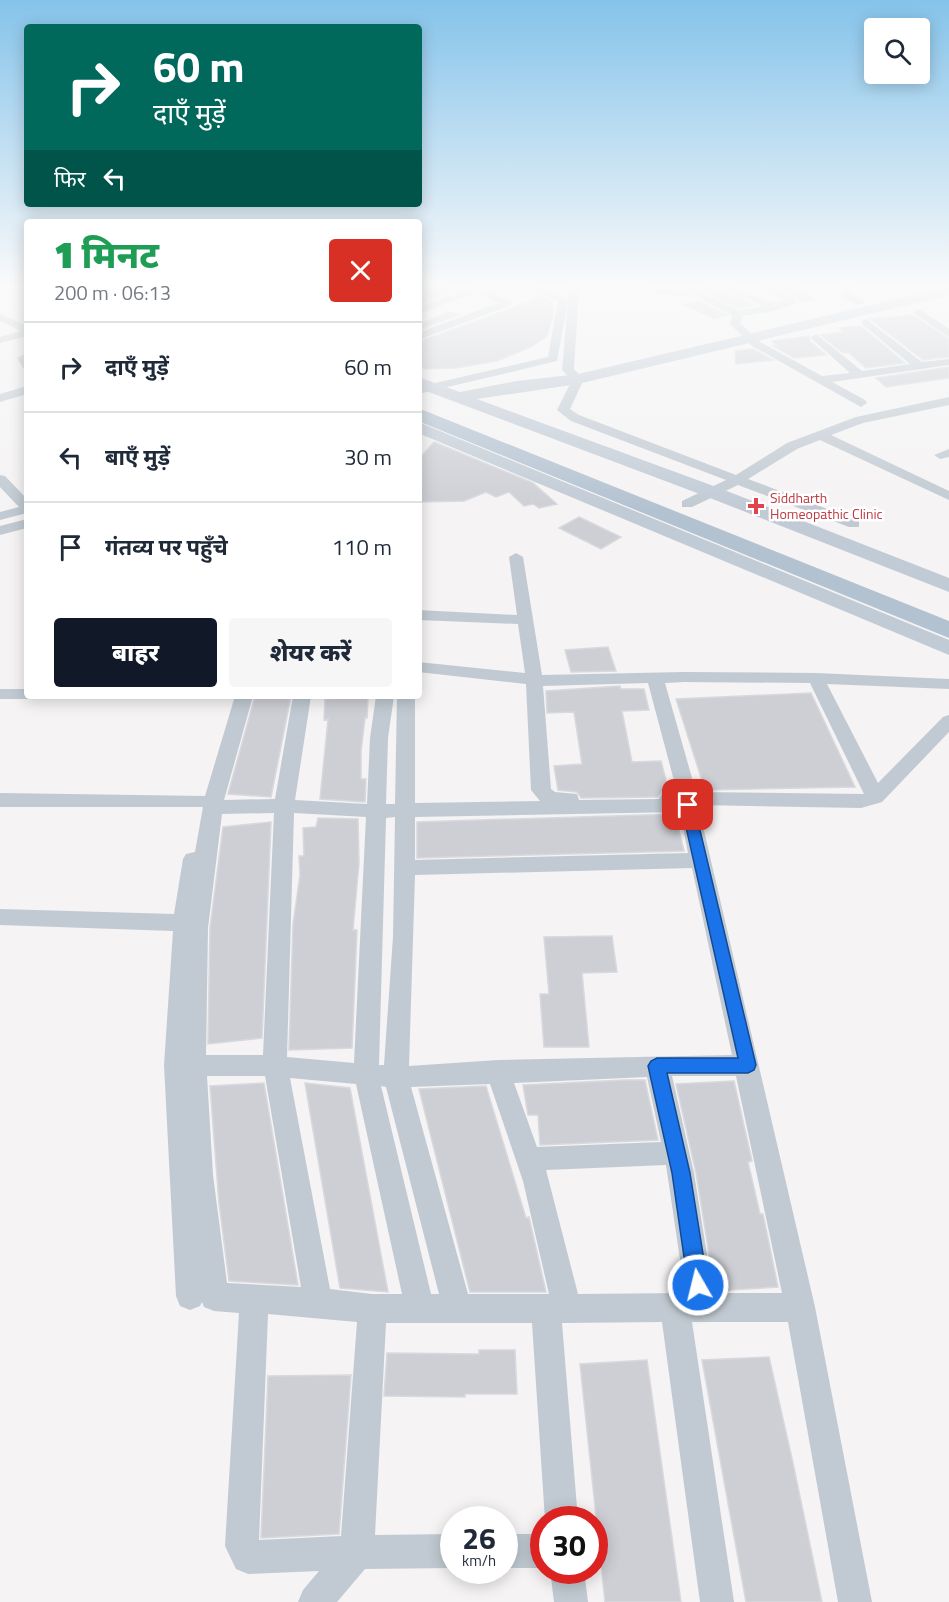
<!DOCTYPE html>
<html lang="hi">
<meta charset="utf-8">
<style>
body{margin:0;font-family:"Titillium Web","Noto Sans Devanagari",sans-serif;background:#f6f6f7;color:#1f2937;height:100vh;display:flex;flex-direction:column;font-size:22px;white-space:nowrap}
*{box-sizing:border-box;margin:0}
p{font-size:20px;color:#747a83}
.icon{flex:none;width:33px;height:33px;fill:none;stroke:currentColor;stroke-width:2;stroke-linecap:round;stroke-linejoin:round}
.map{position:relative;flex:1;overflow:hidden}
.side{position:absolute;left:24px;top:219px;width:398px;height:480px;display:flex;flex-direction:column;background:#fff;border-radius:6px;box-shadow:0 3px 15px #0003}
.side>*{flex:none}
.hud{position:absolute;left:24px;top:24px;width:398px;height:183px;border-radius:6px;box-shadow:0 3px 15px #0003;background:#00695c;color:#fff;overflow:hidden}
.tools{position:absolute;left:864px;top:18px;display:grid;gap:12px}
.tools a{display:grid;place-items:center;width:66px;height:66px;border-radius:6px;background:#fff;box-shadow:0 3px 15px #0003;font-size:30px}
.speed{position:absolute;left:440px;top:1506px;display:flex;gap:12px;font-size:30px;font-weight:700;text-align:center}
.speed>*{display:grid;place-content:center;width:78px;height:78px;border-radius:50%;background:#fff;box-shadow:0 3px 15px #0003;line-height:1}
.speed small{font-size:15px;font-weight:400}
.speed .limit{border:9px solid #d22;background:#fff;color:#111}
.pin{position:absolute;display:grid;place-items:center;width:51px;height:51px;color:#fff;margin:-26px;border-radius:12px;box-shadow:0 3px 9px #0006}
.me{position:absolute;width:66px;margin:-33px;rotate:352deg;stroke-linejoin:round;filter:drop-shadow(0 0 4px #0008)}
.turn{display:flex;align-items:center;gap:21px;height:126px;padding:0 30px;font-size:27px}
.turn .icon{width:78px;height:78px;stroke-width:2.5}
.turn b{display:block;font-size:42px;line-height:51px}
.then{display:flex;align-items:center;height:57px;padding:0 30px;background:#0003;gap:12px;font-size:22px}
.round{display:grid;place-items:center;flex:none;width:63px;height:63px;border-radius:6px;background:#f6f6f7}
.summary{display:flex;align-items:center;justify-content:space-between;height:102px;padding:0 30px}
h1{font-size:36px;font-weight:800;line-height:45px;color:#1e9e55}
.cta{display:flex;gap:12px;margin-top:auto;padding:12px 30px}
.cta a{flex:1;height:69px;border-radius:6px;background:#111827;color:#fff;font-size:24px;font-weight:800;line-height:69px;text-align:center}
.cta a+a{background:#f6f6f7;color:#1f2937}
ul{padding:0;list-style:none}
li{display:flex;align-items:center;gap:18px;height:90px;padding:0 30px;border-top:2px solid #e0e1e3}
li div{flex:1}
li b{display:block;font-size:22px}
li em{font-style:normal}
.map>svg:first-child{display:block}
.building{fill:#cdcfd5;stroke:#d7d9de;stroke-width:1.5}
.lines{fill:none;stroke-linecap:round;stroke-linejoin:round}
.street{fill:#c1cad2;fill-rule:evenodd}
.secondary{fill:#c1cbd6;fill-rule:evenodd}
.primary{fill:#b3c2d1;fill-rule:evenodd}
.route{fill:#1a73e8;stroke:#114b97;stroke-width:1.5}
.health-dot{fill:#e0444e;stroke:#fff;stroke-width:2}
.labels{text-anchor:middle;stroke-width:5;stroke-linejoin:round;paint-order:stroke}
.far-health-label{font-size:14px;fill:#be3a42;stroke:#fff;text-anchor:start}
</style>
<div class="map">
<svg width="949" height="1602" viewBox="0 0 949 1602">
<rect width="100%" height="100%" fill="#f5f3f3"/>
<path class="building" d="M418,285H439L457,291L418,304Z
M771,285H796L815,300L799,302L794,295Z
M716,286L717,287L755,305L739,309L701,290Z
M534,295L552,301L553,315L547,336L531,347L497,361L456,368L425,369L418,365V342L534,300Z
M699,301L728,315L714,319L683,304Z
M450,312L459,315L418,330V324Z
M913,315L949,339V357L923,360L870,319Z
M861,326L905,363L866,368L849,353H843L820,335L844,332L839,328Z
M809,336L810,341L826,355L794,358L773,346H777L772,341Z
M753,349L773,360L736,364L735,351Z
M949,367V378L886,387L876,378Z
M434,442L533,483L557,504L539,508L533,504L524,506L509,492L496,497L486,492L464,501L418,502V460Z
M579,517L621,537L601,549L559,528Z
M608,647L616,671L571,672L565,650Z
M620,686L621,689H644L649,710L622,711L632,762L661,761L669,791L662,792L658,797L581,798L577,792L558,790L554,766L582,764L574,712L547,713L546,691Z
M811,693L855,787L705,790L676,699Z
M255,696H291L271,797L228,794Z
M368,697L367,718H365L361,751V779H366L365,802L320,799L328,719L324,720L325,699Z
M675,814L684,851L417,858V822Z
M318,818L358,819L359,863L353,930H357L352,1048L289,1050L293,924L300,875L299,856H304L303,828L316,827Z
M271,822L262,1038L208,1044L210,928L223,827Z
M612,936L617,972L582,973L589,1047H544L540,994H549L544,937Z
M625,1080H645L658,1140L540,1145L538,1115H528L523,1085Z
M734,1081L752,1161L748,1162L760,1214H763L778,1287L715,1291L696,1173L676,1084Z
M264,1083L298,1285L229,1281L219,1203L210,1086Z
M305,1083L350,1088L388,1292L340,1288Z
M486,1086L526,1218L529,1217L546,1292H470L419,1089Z
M479,1350H515L517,1394H465V1397L384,1396L387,1353L479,1354Z
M769,1357L793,1463L822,1602H746L702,1360Z
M647,1360L681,1602H605L580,1364Z
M351,1375L339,1534L261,1538L268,1376Z"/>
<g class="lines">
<path class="street" d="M481,285H496L418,314V307Z
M501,285H515L494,295L511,301V305L418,340V333L498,303L480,295Z
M515,285H530L568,299L569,285H621L687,291L692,288L739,311L762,306L718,285C743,285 762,306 786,301L762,290V286L765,285L793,297L797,303L774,311L743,316L740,323L760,342L822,376L850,373L812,339L811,337L816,334L862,371L910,364L862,324V320L866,319L922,362L949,359V365L832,382L865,400L867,403L861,407L752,346L730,324L732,315L689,293L684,296L579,287L574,369L584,379L570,409L579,415L736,475L787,443L856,417L949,397V405L863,423L831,435L949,491V500L820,440L797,449L748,479L859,521V527H849L738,485L692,507H682V501L726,480L571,421L557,410L572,380L562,370L568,300L557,361L418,394V387L548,357L558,301Z
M842,285H852L850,294L864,300V304H856L841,297Z
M919,309L949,329V337L915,314L914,312Z
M0,314L27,326V336L0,343V337L21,331L0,321Z
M23,355L27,356V369L23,368L17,358Z
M27,386V394L0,402V394Z
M949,449V457L940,459L934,455Z
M0,475L5,476L27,499V513L0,520V512L19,507L0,487Z
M27,519V528L0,535V526Z
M516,553L523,557L542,675L684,672L816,673L949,679V689L827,684L878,783L943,717L949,715V732L882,802L861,808L698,805L815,1307L872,1602H838L788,1322H692L734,1602H700L662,1322L562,1323L578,1520H545L532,1323H386L375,1535L453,1534V1568L365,1569L337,1602H298L303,1590L319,1571L248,1574L236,1569L225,1546L239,1313L214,1311L204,1307L202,1302L200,1306L190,1310L180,1306L176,1296L164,1065L173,931L0,925V909L174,914L183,859L186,854L195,852L203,807H0V793L205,796L235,696H253L224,800L275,799L293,696H311L295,800L367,804L370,738L376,696H394L388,738L386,804H395L397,696H415V803L540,801L531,790L526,684L418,672V662L525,673L518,624L418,620V610L517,615L509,557ZM684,682L810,683L864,794L696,792L665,683ZM648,683L677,792L662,794L659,799L579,800L577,794L555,792L551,789L543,686ZM680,812L688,853L415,860V817ZM274,813L263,1055H206L208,928L222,814ZM294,813L366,817L354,1063L287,1057ZM395,817L393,937L384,1065H379L386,818ZM692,868L732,1055L498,1060L409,1066L415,875ZM207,1076H265L301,1287L227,1283L213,1175ZM672,1076H736L782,1293H713L694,1173ZM647,1077L661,1142L537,1147L514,1083ZM290,1078L356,1084L402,1294H372L330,1289ZM490,1084L523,1181L549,1294H468L411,1087ZM381,1086L386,1087L439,1294H431ZM666,1165L685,1293L578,1294L546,1170ZM268,1314L357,1322L341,1536L259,1540Z
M0,689H27V696H34L27,699H0Z
M504,1534H543V1568H504Z
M550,1570H584L588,1602H554Z"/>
<path class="secondary" d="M949,287V295L578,384L477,399L719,488L949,578V592L705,496L418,388V377L460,392L517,381L578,374Z
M418,422L949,640V655L418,433Z"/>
<path class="primary" d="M418,408L949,621V638L418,421Z"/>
</g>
<linearGradient id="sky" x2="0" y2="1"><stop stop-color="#85c3ea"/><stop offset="0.56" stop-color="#fafafa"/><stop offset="1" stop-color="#fafafa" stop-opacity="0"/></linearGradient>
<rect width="949" height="509" fill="url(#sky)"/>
<path class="route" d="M688,801L694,805L756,1065L754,1070L748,1073H667L690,1173L708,1285L705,1292L698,1295L691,1292L688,1285L672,1173L648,1066L651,1061L657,1058H738L681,805Z"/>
<path class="health-dot" d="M753 497h6v6h6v6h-6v6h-6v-6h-6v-6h6z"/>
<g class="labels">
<g class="far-health-label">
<text x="770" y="503">Siddharth<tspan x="770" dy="16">Homeopathic Clinic</tspan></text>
</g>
</g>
</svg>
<div class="tools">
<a><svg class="icon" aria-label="search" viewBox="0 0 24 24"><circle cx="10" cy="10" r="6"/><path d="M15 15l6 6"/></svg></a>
</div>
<div class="speed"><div>26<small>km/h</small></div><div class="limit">30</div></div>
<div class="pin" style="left:688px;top:805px;background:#d93025"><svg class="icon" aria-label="arrive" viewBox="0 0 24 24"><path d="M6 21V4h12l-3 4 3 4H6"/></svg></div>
<svg class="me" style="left:698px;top:1285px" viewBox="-20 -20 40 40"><circle r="17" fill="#1a73e8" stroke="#fff" stroke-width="3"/><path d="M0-11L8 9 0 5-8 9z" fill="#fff"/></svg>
<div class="hud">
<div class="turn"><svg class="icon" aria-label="right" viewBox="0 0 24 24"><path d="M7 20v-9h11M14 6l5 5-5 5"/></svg><div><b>60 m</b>दाएँ मुड़ें</div></div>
<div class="then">फिर<svg class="icon" aria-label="left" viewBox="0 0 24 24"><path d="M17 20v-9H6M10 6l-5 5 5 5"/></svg></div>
</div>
<section class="side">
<div class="summary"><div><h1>1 मिनट</h1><p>200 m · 06:13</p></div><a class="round" style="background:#d93025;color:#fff"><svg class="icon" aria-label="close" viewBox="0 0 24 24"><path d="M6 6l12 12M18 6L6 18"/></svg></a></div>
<ul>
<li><svg class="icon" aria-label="right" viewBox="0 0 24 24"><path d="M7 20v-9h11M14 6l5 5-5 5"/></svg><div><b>दाएँ मुड़ें</b></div><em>60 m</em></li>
<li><svg class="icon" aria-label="left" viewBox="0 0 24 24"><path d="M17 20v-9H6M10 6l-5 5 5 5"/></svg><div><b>बाएँ मुड़ें</b></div><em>30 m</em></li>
<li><svg class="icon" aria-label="arrive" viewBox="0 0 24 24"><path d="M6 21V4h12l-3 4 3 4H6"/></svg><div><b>गंतव्य पर पहुँचे</b></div><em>110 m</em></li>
</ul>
<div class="cta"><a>बाहर</a><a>शेयर करें</a></div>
</section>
</div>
